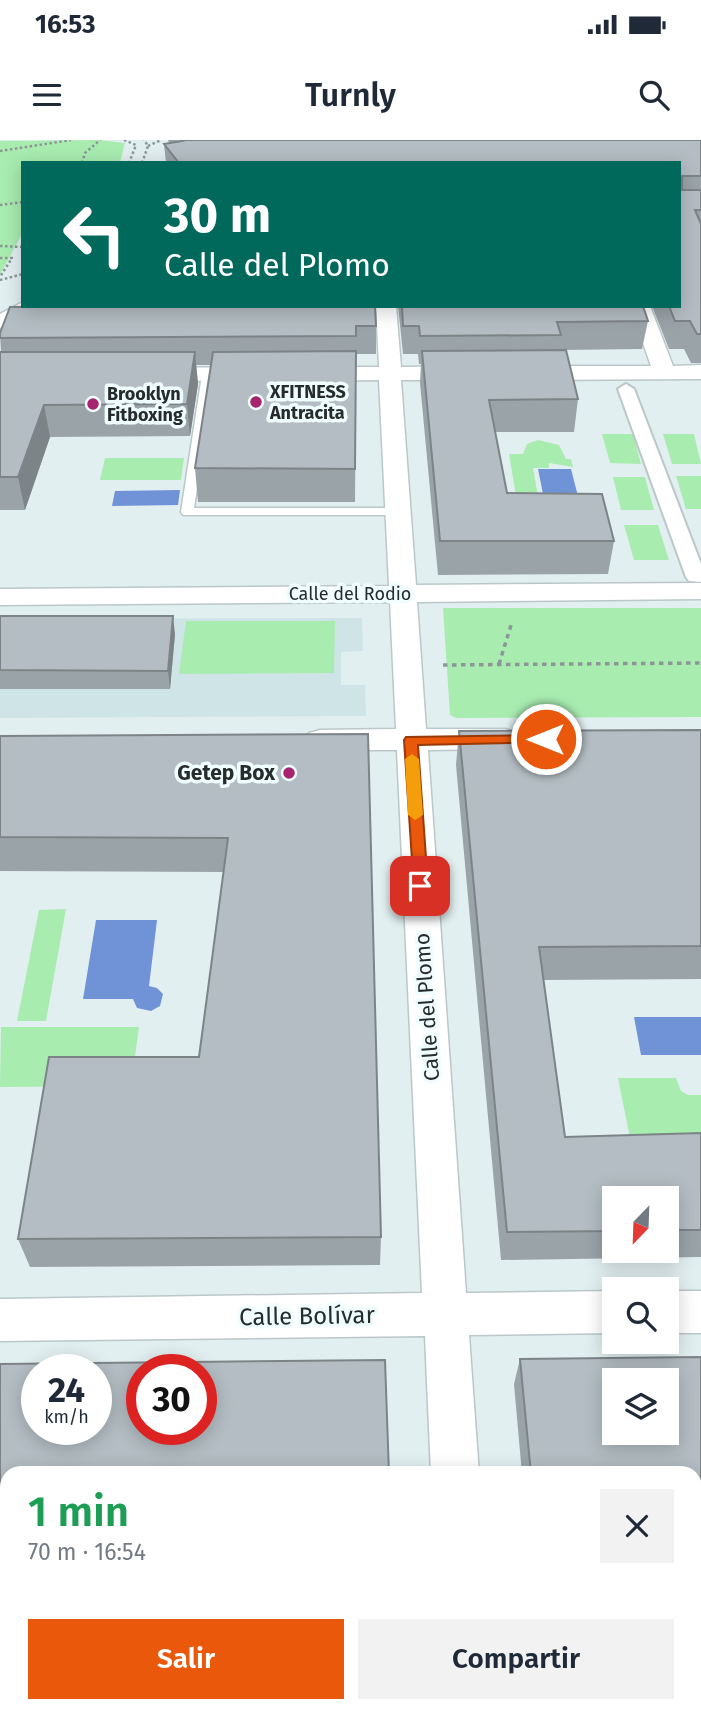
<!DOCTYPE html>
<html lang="es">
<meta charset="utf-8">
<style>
body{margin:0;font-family:"Fira Sans",sans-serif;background:#f2f2f3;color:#1f2937;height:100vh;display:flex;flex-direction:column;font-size:26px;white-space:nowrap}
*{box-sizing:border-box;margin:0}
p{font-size:23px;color:#747a83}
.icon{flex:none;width:38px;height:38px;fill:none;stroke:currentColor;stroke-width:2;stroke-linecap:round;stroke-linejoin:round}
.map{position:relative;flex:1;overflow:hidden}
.sheet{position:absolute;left:0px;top:1326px;width:702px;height:247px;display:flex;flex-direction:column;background:#fff;border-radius:21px 21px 0 0;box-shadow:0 4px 18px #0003}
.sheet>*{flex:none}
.hud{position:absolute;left:21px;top:21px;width:660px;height:147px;border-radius:0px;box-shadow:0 4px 18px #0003;background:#00695c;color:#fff;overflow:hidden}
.needle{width:46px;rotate:203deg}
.controls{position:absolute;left:602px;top:1046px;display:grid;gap:14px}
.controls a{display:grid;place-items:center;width:77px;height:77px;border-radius:0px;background:#fff;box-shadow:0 4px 18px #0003;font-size:35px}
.speed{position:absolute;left:21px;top:1214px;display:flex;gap:14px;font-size:35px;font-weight:700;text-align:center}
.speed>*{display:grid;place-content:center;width:91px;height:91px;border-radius:50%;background:#fff;box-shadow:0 4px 18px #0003;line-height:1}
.speed small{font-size:18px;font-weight:400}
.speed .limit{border:10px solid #d22;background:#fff;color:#111}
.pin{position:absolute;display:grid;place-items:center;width:60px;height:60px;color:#fff;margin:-30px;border-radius:14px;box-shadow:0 4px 10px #0006}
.me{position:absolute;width:77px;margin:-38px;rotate:270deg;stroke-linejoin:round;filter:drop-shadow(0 0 5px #0008)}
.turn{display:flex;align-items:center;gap:24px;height:147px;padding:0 28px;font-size:32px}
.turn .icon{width:91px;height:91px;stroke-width:2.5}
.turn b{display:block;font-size:49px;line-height:60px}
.round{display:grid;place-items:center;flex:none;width:74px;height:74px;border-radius:0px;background:#f2f2f3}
.head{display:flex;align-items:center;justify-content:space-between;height:119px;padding:0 28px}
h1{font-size:42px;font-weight:600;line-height:52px;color:#1e9e55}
.cta{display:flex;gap:14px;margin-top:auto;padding:14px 28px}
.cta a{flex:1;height:80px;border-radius:0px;background:#ea580c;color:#fff;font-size:28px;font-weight:600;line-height:80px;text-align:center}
.cta a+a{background:#f2f2f3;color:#1f2937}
.status{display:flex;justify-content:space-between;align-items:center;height:49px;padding:0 35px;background:#fff;direction:ltr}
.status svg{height:19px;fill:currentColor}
header{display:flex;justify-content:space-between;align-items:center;height:91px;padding:0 28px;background:#fff;font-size:32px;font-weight:600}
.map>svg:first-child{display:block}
.built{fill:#cfe4e7}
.green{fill:#a8ecb0}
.water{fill:#7093d7}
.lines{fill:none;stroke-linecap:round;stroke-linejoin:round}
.service-casing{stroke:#bbc7c9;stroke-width:3}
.pedestrian-casing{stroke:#bbc7c9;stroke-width:4}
.minor-casing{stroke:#bbc7c9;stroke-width:3}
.path-far1{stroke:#8c9697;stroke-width:2.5;stroke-dasharray:2.5 2.5;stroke-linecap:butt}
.path{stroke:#8c9697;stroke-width:3.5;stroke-dasharray:4.5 4.5;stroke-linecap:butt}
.service{fill:#fff;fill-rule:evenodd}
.pedestrian{fill:#fff;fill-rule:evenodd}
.minor{fill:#fff;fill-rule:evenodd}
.wall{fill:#9aa3a8;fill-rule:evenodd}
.shaded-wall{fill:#7d8488}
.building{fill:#b3bdc3;stroke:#7d8488;stroke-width:2;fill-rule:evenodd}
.route{fill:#ea580c;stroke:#983908;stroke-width:2}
.slow{fill:#f59e0b}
.poi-dot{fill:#a72471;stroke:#f0fdfe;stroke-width:2.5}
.labels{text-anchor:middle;stroke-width:7;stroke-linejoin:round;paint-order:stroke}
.far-poi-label{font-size:18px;font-weight:bold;fill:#262b2c;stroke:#f0fdfe;text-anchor:start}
.far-street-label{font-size:18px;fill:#262b2c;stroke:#f0fdfe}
.poi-label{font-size:21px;font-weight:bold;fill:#262b2c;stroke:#f0fdfe;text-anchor:end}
.street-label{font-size:21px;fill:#262b2c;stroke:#f0fdfe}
.near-street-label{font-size:24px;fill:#262b2c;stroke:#f0fdfe}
</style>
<div class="status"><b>16:53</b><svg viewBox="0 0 49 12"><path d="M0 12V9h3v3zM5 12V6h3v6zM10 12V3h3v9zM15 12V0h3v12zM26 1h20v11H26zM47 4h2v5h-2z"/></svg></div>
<header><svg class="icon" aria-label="menu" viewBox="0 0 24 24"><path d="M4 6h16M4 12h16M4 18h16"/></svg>Turnly<svg class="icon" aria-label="search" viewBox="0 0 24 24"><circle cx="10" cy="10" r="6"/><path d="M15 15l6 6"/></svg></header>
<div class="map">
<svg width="701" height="1572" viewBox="0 0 701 1572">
<rect width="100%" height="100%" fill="#e2eff1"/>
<path class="built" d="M362,478L363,511L341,512V545H365L366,576L0,578V479Z"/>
<path class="green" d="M99,0L125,3L120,23H23V92L0,135V1Z
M602,294H633L641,324L610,323Z
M663,294H694L701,324H672Z
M538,300L559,305L566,319H571L573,327L549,323V328H533L540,367L518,368L509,314H523L527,304Z
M105,318H184L181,340H100Z
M676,336H701V369H686Z
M613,337H645L654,370H621Z
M624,385H658L669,420H634Z
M443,468H701V577L456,578L450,575Z
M186,481H335L334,533L179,534Z
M66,769L46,881H17L39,770Z
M1,887H139L131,946L0,947Z
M618,938H676L681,951L688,955H701V1008H632Z"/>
<path class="water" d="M538,329H571L580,364H545Z
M180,350L178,365L112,366L115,351Z
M96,780H157L149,846L157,848L163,854L160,866L151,871L137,868L133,859H83Z
M634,877H701V915H641Z"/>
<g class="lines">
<g class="service-casing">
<path id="service" d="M208,232L214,235L194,368H400L406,372L404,375H183L181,372L202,235Z"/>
</g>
<g class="pedestrian-casing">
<path id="pedestrian" d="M626,244L634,249L701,424V442L689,441L686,437L618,249Z"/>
</g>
<g class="minor-casing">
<path id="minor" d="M23,162V166H40L37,170L0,188V174Z
M376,166H396L401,227L467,226L475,228L478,233L475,238L467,240H401L416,445L701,443V459L417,462L426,589H505L516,592L520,599L516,606L505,609L428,610L466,1153L614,1151V1193L469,1195L479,1334H431L425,1196L0,1201V1159L422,1153L397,610H320L309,607L305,600L309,593L320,590L396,589L390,462L0,465V449L389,446L379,240L309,241L301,239L298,234L301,229L309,227H379Z
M630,166H650L673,226L701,225V239L523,240L515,238L512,233L515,228L523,226H651Z
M257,227L265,229L268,234L265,239L152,242L144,240L141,235L144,230L152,228Z
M667,1151H701V1193H667Z
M442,1566H496V1572H442Z"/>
</g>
<path class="path-far1" d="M124,0L136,5L129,23
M148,6L161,0
M0,11L71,0
M82,23L85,13L100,0
M142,23L148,6L144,0
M0,65L23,62
M0,106L23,107
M0,118H12L0,137
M0,140L23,134"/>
<path class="path" d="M499,524L512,482
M443,525L701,523"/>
<use href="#service" class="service"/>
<use href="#pedestrian" class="pedestrian"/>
<use href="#minor" class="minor"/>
</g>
<path class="wall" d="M168,0H701V223H691L684,209H669L652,166H679V23H166L164,4L169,3Z
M398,166H643L648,181L642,209L559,210L578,259L574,292H495L507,353L614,401L608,434L438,435L420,243L421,224H419L418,214H403Z
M376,186V214H356L355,362H198L195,328L211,225H196L198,244L190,296L50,297L25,370H0V212H1L0,193Z
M0,476L175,494L170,549H0Z
M701,590V839L543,840L565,997L701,993V1117L501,1120L456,625L459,591ZM614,1059H667V1111H614Z
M368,594L381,1097L380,1125L30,1127L18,1099L199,917L224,732L0,731V596Z
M701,1217V1378H695V1334H522L514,1244L520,1219Z
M0,1224L7,1334V1461H0Z
M543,1566H695L701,1572H544Z"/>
<path class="shaded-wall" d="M195,212L198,244L190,296L187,264Z
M44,265L50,297L25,370L18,337Z
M173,476L175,494L170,549L168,531Z"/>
<path class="building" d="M180,0H701V36H682V50H701V70H695L701,84V194H697L690,181H675L669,166H679V23H179L164,4L182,1Z
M101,166H375L376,186H356V196L0,198V193L10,167Z
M402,166H643L648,181L557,182L561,195L420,196L419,186H403Z
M566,210L578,259L489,260L507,353L602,354L614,401H440L422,211Z
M356,211L355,329L195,328L213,212Z
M0,212H195L187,264L44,265L18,337H0Z
M0,476H173L168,531L0,530Z
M701,590V806L539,807L565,997L701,993V1090H667V1059H614V1091L507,1092L459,591Z
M368,594L381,1097L18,1099L49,917H199L228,698L0,697V596Z
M701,1217V1358H695V1334H531L520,1219ZM614,1241H667V1293H614Z
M385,1220L389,1334H7V1443H0V1224ZM37,1230H96V1290H37ZM142,1230H201V1290H142Z
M695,1480L701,1518V1572H555L554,1566H695Z
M157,1566H396V1572H156Z"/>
<path class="route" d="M546,595L553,599L551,602L418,605L428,746L425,750H414L404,600L406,597Z"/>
<path class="slow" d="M412,614L419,619L423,675L415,680L408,675L405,619Z"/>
<g class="poi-dot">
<circle cx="256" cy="262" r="7"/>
<circle cx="93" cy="264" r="7"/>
<circle cx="289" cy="633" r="7"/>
</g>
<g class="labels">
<g class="far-poi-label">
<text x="270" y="258">XFITNESS<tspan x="270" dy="21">Antracita</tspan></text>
<text x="107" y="260">Brooklyn<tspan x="107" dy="21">Fitboxing</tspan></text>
</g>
<g class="far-street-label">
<text x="350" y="460">Calle del Rodio</text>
</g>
<g class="poi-label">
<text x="275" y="640">Getep Box</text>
</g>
<g class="street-label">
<text transform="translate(427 867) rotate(-94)" y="7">Calle del Plomo</text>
</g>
<g class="near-street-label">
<text transform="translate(307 1176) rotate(-1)" y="8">Calle Bolívar</text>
</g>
</g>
</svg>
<div class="controls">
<a><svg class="needle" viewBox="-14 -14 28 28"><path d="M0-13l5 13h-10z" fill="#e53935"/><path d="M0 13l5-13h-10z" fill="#747a83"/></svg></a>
<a><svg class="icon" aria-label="search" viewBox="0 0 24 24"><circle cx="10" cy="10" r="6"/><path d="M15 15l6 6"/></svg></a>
<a><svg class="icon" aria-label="layers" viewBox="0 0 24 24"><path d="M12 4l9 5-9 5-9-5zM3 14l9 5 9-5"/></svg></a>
</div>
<div class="speed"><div>24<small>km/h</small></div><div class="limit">30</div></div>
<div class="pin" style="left:420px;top:746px;background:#d93025"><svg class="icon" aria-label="arrive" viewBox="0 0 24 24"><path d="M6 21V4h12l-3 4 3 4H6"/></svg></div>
<svg class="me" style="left:546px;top:599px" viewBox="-20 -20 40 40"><circle r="17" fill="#ea580c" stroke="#fff" stroke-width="3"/><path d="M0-11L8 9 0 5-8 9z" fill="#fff"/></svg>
<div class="hud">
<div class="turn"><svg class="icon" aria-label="left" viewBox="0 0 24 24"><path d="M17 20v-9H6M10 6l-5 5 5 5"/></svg><div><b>30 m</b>Calle del Plomo</div></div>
</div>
<section class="sheet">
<div class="head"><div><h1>1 min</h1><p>70 m · 16:54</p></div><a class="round"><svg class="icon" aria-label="close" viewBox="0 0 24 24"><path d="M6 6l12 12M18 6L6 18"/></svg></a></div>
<div class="cta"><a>Salir</a><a>Compartir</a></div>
</section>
</div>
